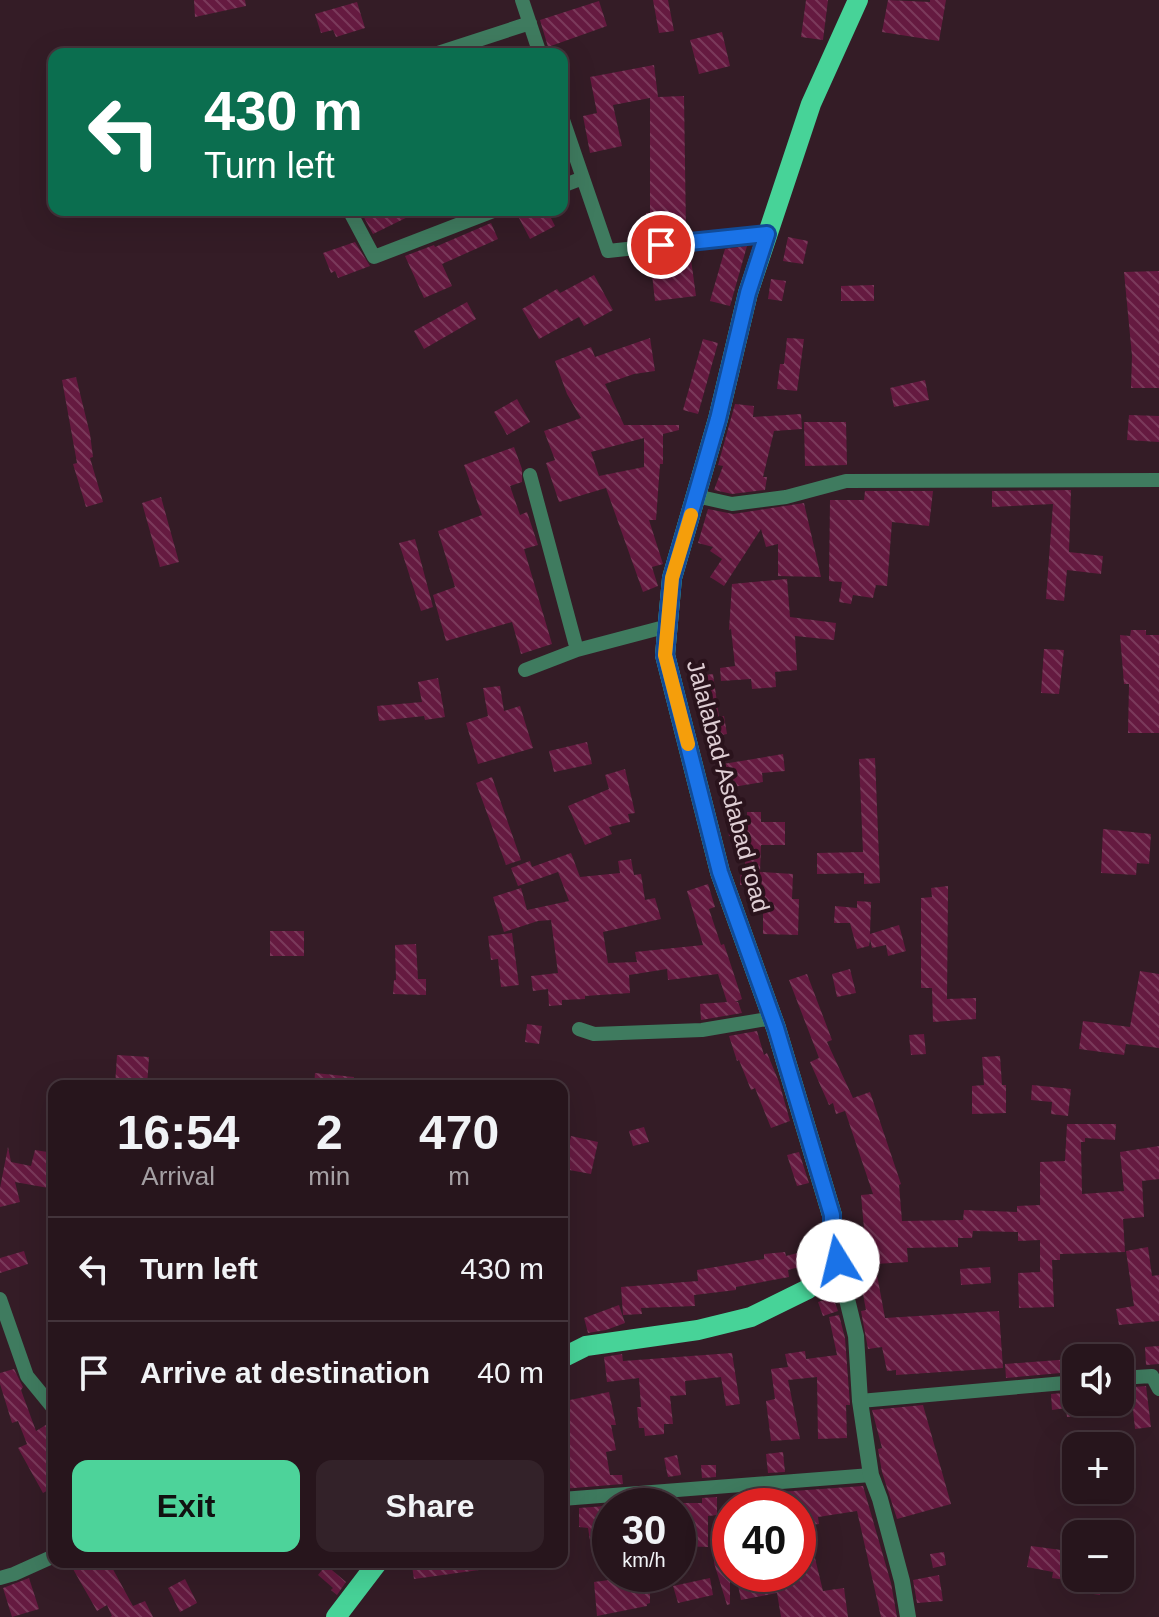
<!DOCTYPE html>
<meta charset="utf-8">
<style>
body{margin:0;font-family:Arial,sans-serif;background:#332229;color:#f1f3f6;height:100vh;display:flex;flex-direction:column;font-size:30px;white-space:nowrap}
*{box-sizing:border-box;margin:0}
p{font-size:26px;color:#a49fa3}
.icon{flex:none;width:44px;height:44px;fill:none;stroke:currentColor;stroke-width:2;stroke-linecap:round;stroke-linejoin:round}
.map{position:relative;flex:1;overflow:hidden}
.panel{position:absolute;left:48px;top:1080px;width:520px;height:488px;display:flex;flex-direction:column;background:#27151c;border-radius:16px;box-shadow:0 8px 32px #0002,0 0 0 2px #43343b}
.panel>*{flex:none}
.banner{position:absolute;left:48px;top:48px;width:520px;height:168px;border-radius:16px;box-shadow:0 8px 32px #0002,0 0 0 2px #43343b;background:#0b6e4f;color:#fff;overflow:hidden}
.tools{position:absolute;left:1062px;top:1344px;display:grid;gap:16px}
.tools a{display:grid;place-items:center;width:72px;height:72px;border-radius:16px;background:#27151c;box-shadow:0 8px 32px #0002,0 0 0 2px #43343b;font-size:40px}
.speed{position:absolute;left:592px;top:1488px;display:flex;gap:16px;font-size:40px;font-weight:700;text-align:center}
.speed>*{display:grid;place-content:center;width:104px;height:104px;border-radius:50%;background:#27151c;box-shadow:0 8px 32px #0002,0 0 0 2px #43343b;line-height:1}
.speed small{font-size:20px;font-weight:400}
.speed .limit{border:12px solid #d22;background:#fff;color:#111}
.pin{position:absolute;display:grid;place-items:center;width:68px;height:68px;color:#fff;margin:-34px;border:4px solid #fff;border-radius:50%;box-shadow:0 2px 8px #0007}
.me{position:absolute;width:88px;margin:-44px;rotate:351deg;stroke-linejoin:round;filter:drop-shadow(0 0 6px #0008)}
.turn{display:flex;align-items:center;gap:28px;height:168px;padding:0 24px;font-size:36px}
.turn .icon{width:104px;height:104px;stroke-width:2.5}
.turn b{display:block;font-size:56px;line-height:68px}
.eta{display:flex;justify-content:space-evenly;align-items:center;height:136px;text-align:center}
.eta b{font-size:48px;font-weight:700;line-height:56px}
.button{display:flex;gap:16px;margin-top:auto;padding:16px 24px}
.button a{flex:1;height:92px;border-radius:16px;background:#4dd39a;color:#111;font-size:32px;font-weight:700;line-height:92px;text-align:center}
.button a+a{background:#332229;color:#f1f3f6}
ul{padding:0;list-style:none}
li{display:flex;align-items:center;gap:24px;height:104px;padding:0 24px;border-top:2px solid #43343b}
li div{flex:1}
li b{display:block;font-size:30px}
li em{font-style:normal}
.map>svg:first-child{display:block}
.building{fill:url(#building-back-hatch);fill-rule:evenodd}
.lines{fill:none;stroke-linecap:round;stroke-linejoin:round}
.minor{stroke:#3f7b5f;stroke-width:14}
.tertiary{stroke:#3f7b5f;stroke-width:16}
.primary{stroke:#47d398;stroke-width:20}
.route-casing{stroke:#114b97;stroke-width:20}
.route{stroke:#1a73e8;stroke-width:14}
.slow{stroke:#f59e0b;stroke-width:14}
.labels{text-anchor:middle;stroke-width:8;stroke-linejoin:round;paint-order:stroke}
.street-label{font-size:24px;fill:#e0cfd5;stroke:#2a131c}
</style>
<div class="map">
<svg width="1159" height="1617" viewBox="0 0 1159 1617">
<defs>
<pattern id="building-back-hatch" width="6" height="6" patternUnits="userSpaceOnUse" patternTransform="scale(2)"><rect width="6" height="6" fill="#651a40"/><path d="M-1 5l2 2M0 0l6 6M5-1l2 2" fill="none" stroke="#7b3a5b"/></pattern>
</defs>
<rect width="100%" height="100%" fill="#341c26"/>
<path class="building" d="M194,0H245L246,6L195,17Z
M653,0H668L674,31L659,33Z
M806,0H828L823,40L801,37Z
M888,0L930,2V0H946L939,41L882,32Z
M599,1L607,26L548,47L540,20Z
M357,2L365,28L336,37L333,30L321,33L315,14Z
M722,32L730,66L699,74L690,40Z
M654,65L658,97L684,96L686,233L646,237V213H650V98L613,105L622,146L590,153L583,116L597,113L590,77Z
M360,210H422L373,234Z
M530,210H547L555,226L530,239L518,216Z
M491,223L498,239L442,264L452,286L424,298L405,256L434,245L435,247Z
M788,237L808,241L803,264L783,261Z
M355,242L370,266L338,278L335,271L331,273L323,253Z
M747,246L730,306L710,301L725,249Z
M690,252L696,296L655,301L650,257Z
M1159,271V388H1131L1132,356L1124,272Z
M594,275L613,310L584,326L579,317L539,339L522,309L557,289L560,293Z
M771,279L786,281L782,301L768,299Z
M874,285V301H841V286Z
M467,302L476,319L424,349L414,331Z
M650,338L655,371L634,374L605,384L624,425H679V430L663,434V464H660L656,520H649L663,564L652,567L658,586L643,592L606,488L559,502L546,463L555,460L544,431L581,418L567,394L555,361L591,347L595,357ZM644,438V467L599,476L591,452Z
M787,338L804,339L797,391L777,389L780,364H784Z
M703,339L718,343L698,414L683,410Z
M76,377L90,434L93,457L90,458L103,502L86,507L73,464L77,463L62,380Z
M925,380L929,400L894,407L890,388Z
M517,399L530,422L507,435L494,412Z
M735,404L754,406L753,417L801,414L802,429L774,431L763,477H767L765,490L732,494L714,490L723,466L718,465Z
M1129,415L1159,416V442L1127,440Z
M804,422H846L847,465L805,466Z
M514,447L522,469V482L510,486L520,515L527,512L538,545L524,549L552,644L521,654L512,622L446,641L433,595L455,587L438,531L482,515L464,465Z
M1071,490L1069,552L1103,556L1101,574L1067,570L1064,601L1046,599L1053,504L992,507V491Z
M865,491H933L929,526L892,522L887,586L876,585L873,598L853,595L851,604L839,602L842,582L829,581L830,500H864Z
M161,497L179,562L160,567L142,503Z
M804,503L821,577L778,576V544L766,547L761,529L724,586L710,577L722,559L710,551L713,547L698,543L708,509L733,514Z
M415,539L433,607L421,611L399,543Z
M787,579L790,617L836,623L834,640L795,636L797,670L775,672L776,687L752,689L751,679L721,681L720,668L735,666L731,629L729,630L732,584Z
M1131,630H1146V635H1159V733H1128L1129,684H1124L1120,635L1130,636Z
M1044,649L1064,650L1059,694L1041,693Z
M713,674L719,717L724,716L727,734L722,735V740L712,742L706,711L702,712L699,690L693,691L691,677Z
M438,678L445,717L425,720L424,716L379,721L377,706L422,702L418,682Z
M500,686L504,711L520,706L533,748L478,764L466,723L488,716L483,688Z
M587,742L592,764L554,772L549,751Z
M783,754L785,771L762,773L763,782L721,789L717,765Z
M875,758L880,883L864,884V873L817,874V853L863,852L859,759Z
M625,769L635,813L628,814L630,822L609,827L612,834L585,845L568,806L609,789L605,775Z
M492,777L521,860L506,865L476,783Z
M747,812H761V822H785V845H761L760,872L793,874L792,899H799L798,935L763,934V911H758L759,895H746V885H740L741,865H745L746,833L729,836L727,823L747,819Z
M1103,829L1151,834L1149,864L1137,863L1136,875L1101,873Z
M571,853L580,877L620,873L618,861L631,859L634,875L641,874L645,900L655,898L661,919L603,932L608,963L637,962L635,952L703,945L687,891L708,884L715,907L709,909L721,945L724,944L742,999L735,1002H738L742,1013L701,1020L700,1004L727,1002L718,974L668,980L667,969L629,975L630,993L585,996V999L562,1000V1005L549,1006L548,989L533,991L531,976L558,973L551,920L538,921L504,932L493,897L521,888L527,910L569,901L558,872L518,886L511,868L530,861L532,867Z
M948,886L947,999L976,998V1019L933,1022L932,988H921V898L932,897L931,888Z
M857,901L871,902L870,934L899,925L906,951L888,956L886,945L872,948L870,939L869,946L857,949L850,923H834L835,906L857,908Z
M270,931H304V956H270Z
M512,933L519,985L501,987L498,959L491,960L488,936Z
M416,944L418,979H426V995L393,994L394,980H396L395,945Z
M850,969L856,993L837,997L832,974Z
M1140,971L1159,974V1048L1126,1044L1124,1055L1079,1049L1083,1021L1130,1027Z
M807,974L832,1040L827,1042L853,1098L870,1092L901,1184L899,1185L902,1221L963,1220L964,1210L1017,1212V1206L1040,1205V1162L1065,1161L1067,1124H1116L1115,1140L1085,1138V1142H1081L1082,1194L1124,1191L1120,1152L1159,1146V1179L1142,1181L1144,1217L1123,1219L1125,1252L1060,1254V1260H1052L1054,1307L1019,1308L1018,1273L1040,1272V1240L1018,1241V1232L973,1231L972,1238H958V1247L907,1248L908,1262L875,1264L885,1318L999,1311L1003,1368L896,1375V1370L887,1371L882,1347L868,1349L861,1311L866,1310L860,1279V1252L866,1251L861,1195L873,1194L845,1111L836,1114L833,1103L829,1105L810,1062L819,1058L789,980Z
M527,1024L542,1026L539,1044L525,1042Z
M757,1031L764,1055L767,1053L779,1082L790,1121L771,1128L755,1088L751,1090L739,1060L737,1061L729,1036Z
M924,1034L926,1054L911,1055L909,1035Z
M117,1055L149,1057L147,1086H115Z
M1000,1056L1002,1085H1006V1113L972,1114V1086L984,1085L982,1057Z
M315,1073L354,1077L353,1086H314Z
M1032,1085L1071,1089L1068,1116L1051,1114L1052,1102L1031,1100Z
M644,1127L649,1142L633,1146L629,1131Z
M571,1136L598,1142L591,1174L564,1169Z
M8,1147L11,1162L31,1166L35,1150L54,1153V1189L15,1182L20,1202L0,1207V1188Z
M799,1152L809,1183L797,1186L787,1155Z
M1148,1247L1152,1276L1159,1275V1321L1119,1325L1116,1309L1134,1306L1126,1251Z
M816,1248L818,1253L810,1264L788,1270L789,1277L736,1287V1290L694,1295L695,1306L641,1308L642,1314L623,1315L621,1287L698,1281L697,1270L764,1259V1254L785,1252L786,1256Z
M24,1251L28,1264L0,1273V1258Z
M990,1267L991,1283L961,1285L960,1269Z
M833,1297L838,1311L823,1316L818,1302Z
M619,1305L625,1323L606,1330L588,1333L584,1318Z
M839,1315L845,1338L850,1405H846L847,1438L818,1439L817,1377L788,1380L800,1439L771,1441L766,1401L775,1399L771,1369L788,1367L785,1354L805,1351L806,1359L837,1355L829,1317Z
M1159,1346V1364L1146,1365L1145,1347Z
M732,1353L740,1404L726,1406L721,1377L685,1381L686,1395L670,1396L673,1424H664V1434L645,1436L644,1428H639L637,1407H641L639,1378L607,1382L604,1357L622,1354L623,1361Z
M1071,1359L1072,1372L1006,1378L1005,1364Z
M14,1369L23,1387L21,1390L36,1431L54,1420V1487L43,1493L18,1448L27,1444L18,1421L12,1423L0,1384V1373Z
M1146,1386L1151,1427L1135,1429L1133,1409L1120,1410V1388Z
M609,1392L616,1425H611L616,1450L606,1452L610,1475H622L623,1484L562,1489V1405H566L565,1401Z
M1076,1392V1402H1117V1411L1067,1417L1066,1408L1052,1410L1051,1394Z
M923,1405L951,1504L897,1519L882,1472L878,1449L882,1448L872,1410Z
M783,1452L785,1472L768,1473L766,1454Z
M677,1455L681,1475L668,1477L664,1458Z
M701,1465H716V1477L702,1478Z
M863,1486L891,1583L897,1617H881L857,1511L818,1517L819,1524L798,1526V1506H750V1494Z
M717,1497V1515L708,1516V1547L678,1546V1503H702V1498Z
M619,1505L610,1506V1512L598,1513L605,1550L592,1553L588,1528L579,1527V1508Z
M1031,1546L1076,1552V1578H1103L1100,1595L1066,1590L1067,1580L1052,1578L1053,1572L1027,1567Z
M714,1549L730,1550V1604L727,1605L714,1563Z
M944,1552L946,1565L933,1568L930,1554Z
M814,1554L823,1591L844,1588L848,1617H781L777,1593L741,1600L736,1575L798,1574V1564H801L799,1557Z
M69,1562H109L133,1606L145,1601L153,1617H110L112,1616L107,1605L97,1611Z
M444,1562H479V1570L414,1579L412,1566Z
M326,1565L346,1582L337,1595L331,1590L333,1588L318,1575Z
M608,1574H645V1579H650V1603L647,1604V1606L597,1616L594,1582L609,1580Z
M939,1575L943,1601L917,1603L913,1580Z
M29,1578L39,1609L12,1617L3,1588Z
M710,1578L713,1595L678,1603L673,1586Z
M185,1579L197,1603L180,1612L168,1588Z"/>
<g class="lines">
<path class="minor" d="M522,0L540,54
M435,54L530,23
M562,117L608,251L767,234
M562,186L583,178
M349,210L374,257L496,210
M530,475L577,650
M696,496L732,504L786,497L846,481L1159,480
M525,670L577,650L668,626
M579,1029L594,1034L702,1030L773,1018
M0,1299L27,1376L54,1409
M1120,1378L1152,1376L1159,1389
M860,1401L1076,1382
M562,1499L871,1475
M0,1578L14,1574L54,1556"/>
<path class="tertiary" d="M833,1242L856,1336L860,1401L871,1475L880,1499L902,1581L908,1617"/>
<path class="primary" d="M562,1358L586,1346L698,1330L751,1317L808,1289L832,1255V1215L776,1028L720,872L665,655L672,578L718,419L748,293L811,104L858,0
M336,1617L378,1562"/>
</g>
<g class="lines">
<g class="route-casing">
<path id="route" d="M661,245L767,234L748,293L718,419L672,578L665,655L720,872L776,1028L832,1215V1236L838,1261"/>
</g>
<use href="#route" class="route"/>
<path class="slow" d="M688,744L665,655L672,578L691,515"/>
</g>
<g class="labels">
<g class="street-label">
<text transform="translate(728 786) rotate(75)" y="8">Jalalabad-Asdabad road</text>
</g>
</g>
</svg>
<div class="tools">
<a><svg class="icon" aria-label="sound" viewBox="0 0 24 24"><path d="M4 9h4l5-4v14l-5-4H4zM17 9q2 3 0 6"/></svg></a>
<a>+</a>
<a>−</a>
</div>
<div class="speed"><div>30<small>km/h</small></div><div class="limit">40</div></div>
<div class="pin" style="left:661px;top:245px;background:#d93025"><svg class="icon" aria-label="arrive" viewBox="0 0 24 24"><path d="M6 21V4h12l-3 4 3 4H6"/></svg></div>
<svg class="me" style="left:838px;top:1261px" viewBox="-20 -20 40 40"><circle r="19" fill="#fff"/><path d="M0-13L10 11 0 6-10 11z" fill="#1a73e8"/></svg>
<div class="banner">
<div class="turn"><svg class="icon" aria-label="left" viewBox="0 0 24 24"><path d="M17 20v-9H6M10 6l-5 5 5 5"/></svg><div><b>430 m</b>Turn left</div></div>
</div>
<section class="panel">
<div class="eta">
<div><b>16:54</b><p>Arrival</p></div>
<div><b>2</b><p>min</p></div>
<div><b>470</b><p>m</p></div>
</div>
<ul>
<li><svg class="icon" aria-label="left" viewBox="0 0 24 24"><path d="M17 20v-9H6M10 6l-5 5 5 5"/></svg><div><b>Turn left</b></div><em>430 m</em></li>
<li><svg class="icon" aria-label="arrive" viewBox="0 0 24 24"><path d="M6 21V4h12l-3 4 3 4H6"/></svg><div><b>Arrive at destination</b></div><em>40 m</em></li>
</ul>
<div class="button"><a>Exit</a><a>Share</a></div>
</section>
</div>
